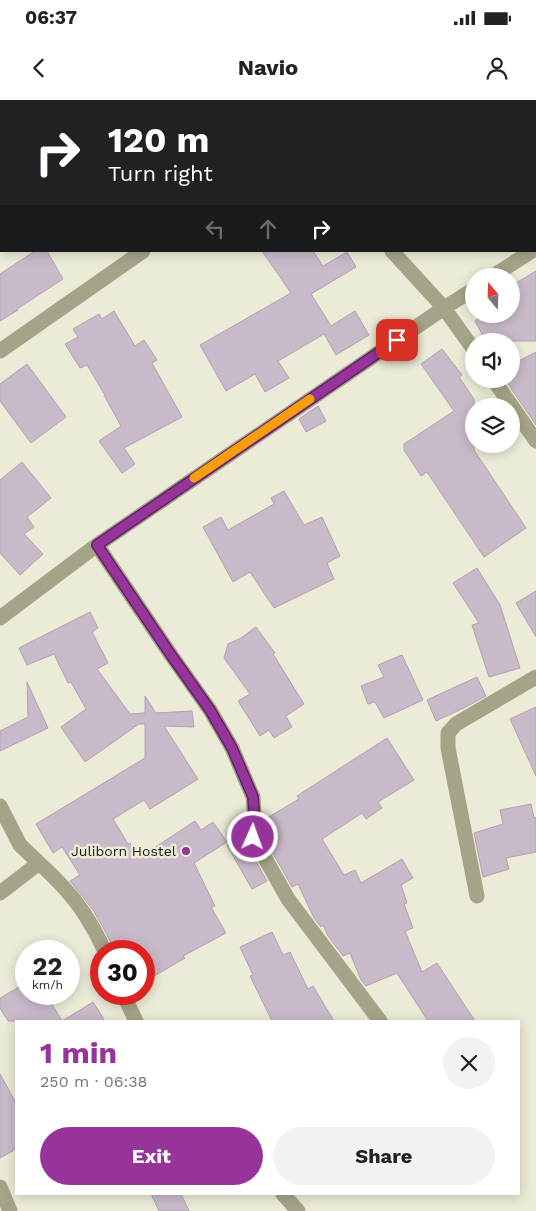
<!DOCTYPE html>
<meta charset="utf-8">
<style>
body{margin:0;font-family:"Work Sans",sans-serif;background:#f2f2f2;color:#222;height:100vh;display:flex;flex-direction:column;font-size:19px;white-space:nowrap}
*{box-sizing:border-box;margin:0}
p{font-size:16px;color:#767676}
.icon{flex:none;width:28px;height:28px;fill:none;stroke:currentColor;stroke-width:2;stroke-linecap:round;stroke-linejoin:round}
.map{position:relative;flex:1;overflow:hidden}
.side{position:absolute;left:15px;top:920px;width:505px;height:175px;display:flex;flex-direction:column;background:#fff;border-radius:0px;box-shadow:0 2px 12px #0003}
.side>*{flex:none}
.guide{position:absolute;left:0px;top:0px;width:536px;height:152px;box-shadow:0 2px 12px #0003;background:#202124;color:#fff;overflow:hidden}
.needle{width:32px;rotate:341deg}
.buttons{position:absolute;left:465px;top:168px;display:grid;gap:10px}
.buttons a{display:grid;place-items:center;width:55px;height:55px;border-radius:50%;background:#fff;box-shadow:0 2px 12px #0003;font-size:25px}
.speed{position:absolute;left:15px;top:840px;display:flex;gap:10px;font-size:25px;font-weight:700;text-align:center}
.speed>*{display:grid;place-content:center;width:65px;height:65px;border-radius:50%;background:#fff;box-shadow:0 2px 12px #0003;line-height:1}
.speed small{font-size:12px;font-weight:400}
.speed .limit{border:8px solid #d22;background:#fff;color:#111}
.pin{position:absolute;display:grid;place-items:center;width:42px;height:42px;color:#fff;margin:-21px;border-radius:10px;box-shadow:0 2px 8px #0006}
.me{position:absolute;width:55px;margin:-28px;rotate:2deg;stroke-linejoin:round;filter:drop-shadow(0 0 4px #0008)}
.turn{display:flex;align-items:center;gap:18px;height:105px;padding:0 25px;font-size:22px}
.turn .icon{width:65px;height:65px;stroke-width:2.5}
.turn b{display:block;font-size:35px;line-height:42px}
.lanes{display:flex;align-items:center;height:48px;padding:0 25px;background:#0003;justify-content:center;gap:25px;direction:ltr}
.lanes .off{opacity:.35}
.round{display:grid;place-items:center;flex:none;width:52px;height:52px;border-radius:26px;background:#f2f2f2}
.summary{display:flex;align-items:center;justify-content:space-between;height:85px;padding:0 25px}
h1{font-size:30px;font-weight:700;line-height:38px;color:#96349b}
.primary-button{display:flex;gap:10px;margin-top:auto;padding:10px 25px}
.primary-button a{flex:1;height:58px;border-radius:30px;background:#96349b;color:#fff;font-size:20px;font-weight:700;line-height:58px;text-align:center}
.primary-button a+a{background:#f2f2f2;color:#222}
.status{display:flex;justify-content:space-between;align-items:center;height:35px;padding:0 25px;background:#fff;direction:ltr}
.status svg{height:14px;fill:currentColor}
header{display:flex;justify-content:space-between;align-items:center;height:65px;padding:0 25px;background:#fff;font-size:22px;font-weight:700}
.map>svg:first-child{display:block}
.building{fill:#c9bac9;stroke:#b0a2b0}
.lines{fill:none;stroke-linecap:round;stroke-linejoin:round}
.minor{stroke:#a5a489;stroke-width:15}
.route-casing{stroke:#622265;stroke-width:12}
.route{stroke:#96349b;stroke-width:9}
.slow{stroke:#f59e0b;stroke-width:9}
.poi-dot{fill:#96349b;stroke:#ecebd7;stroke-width:2}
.labels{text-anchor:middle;stroke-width:5;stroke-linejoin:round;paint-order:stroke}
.poi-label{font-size:14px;fill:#1a1a13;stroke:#ecebd7;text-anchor:end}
</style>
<div class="status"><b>06:37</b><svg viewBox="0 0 49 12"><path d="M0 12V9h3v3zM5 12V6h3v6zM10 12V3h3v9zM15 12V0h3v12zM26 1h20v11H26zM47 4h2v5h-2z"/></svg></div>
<header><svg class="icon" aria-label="back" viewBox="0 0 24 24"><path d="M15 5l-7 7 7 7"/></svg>Navio<svg class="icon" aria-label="person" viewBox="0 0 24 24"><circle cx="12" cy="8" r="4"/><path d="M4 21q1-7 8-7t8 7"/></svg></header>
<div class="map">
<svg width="536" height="1111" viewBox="0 0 536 1111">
<rect width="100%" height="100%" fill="#ecebd7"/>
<path class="building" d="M35,151H47L63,179L17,209L18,210L0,221V174Z
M262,151H313L323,166L347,152L356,167L311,194L331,226L355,211L369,235L336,255L324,234L278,261L289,278L265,292L255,274L226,291L200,245L291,193Z
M536,171V241H486L475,221L486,214H511V186Z
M114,211L135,246L144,240L157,260L152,263L182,317L124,348L135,364L122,373L99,341L121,326L104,295H105L87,265L80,268L65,244L78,237L73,229L99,214L102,219Z
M442,249L462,275L459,277L474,299V350L526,428L484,457L427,372L421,376L404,350V344L454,311L421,264Z
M536,252V325L512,290L506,279H511V265Z
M27,264L66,317L31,343L0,301V284Z
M318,306L326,321L306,332L299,319Z
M22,362L51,398L27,417L34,427L24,434L43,454L20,475L0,453V380Z
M284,391L304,425L322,417L340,456L327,463L334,479L274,508L250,472L233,482L203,427L221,417L228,430L274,404L271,398Z
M477,468L500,505L520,568L489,577L472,525L479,523L453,483Z
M536,491V537L516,503Z
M90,512L98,528L92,532L108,563L97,569L130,614L145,613V596L156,613L192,611L194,627L164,626L198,679L150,709L144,700L113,719L128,744L130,743L139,758L195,721L201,730L213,722L227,742L194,763L215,806L211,807L226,833L183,856L185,858L144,882V851H114L113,847L104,829L93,810L70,781L80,775L62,747L53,753L36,724L145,658V624H139L85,662L61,627L86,609L71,582L68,583L54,554L27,565L19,548Z
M256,527L275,553L273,554L304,604L286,616L292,627L274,638L269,630L260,636L238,601L250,594L224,558L228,544L241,538Z
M402,555L423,600L384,618L375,602L368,604L361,586L384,577L378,565Z
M477,577L486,596L466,607L436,621L427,600Z
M27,582L48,628L0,651V631L28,617Z
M536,607V676L510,619Z
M387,638L414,680L378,702L382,708L366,719L362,713L322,739L344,775L355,770L361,783L402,759L413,778L401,785L407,803L404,804L413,828L405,831L422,872L437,863L475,921H428L397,873L366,886L361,880L350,853L343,856L328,836L323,825L321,827L314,818L298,784L292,787L262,734V721L299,699L297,696Z
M531,704L534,718L536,717V752L506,758L509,769L483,777L474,733L503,724L500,710Z
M243,736L245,742L267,781L252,789L227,745Z
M272,832L283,855L290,852L308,889L313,886L334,921H272L250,876L253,875L240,847Z
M26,883V894H46L62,921H8L0,908V898Z
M93,902L105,921H62Z
M0,974L16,1003V1049L0,1058Z
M151,1094H181L189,1111H159Z"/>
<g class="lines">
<path class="minor" d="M67,0L68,1
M493,176L532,151
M474,189L444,208L474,250
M0,251L143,151
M493,279L536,341
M97,445L171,555L210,610L232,648L253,697L254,712L252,731L253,737L288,799L380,921
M0,518L97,445L444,208L392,151
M0,706L20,745L39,763L0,793
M39,763C59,781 77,800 90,823C96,832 100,842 105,851
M477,796L448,648V633L456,624L536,577
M123,894L136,921
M0,1087L10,1111
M283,1094L298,1111"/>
</g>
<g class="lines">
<g class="route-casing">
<path id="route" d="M253,737L252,731L254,712L253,697L232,648L210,610L171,555L97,445L397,240"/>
</g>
<use href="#route" class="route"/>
<path class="slow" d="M194,378L310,299"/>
</g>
<circle class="poi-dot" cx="186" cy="751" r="5"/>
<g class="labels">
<g class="poi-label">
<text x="176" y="756">Juliborn Hostel</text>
</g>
</g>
</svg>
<div class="buttons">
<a><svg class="needle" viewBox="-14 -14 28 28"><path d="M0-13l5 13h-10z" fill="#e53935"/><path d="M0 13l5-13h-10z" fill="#767676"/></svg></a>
<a><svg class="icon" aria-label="sound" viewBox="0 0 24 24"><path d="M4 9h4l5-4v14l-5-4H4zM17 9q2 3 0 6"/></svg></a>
<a><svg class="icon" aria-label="layers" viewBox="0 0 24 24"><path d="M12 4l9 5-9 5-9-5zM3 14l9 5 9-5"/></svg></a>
</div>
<div class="speed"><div>22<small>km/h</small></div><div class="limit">30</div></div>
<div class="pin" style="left:397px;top:240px;background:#d93025"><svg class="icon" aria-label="arrive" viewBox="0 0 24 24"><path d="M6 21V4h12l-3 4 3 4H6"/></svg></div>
<svg class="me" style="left:253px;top:737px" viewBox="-20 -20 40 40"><circle r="17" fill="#96349b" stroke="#fff" stroke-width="3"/><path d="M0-11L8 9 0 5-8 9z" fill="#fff"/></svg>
<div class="guide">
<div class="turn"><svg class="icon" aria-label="right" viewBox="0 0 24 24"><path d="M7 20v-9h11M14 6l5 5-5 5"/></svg><div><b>120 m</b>Turn right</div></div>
<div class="lanes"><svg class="icon off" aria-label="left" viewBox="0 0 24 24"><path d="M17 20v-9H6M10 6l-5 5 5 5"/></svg><svg class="icon off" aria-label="ahead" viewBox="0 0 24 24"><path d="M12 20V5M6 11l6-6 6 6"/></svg><svg class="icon" aria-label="right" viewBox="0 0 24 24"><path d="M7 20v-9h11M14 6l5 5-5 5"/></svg></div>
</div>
<section class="side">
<div class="summary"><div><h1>1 min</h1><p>250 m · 06:38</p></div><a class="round"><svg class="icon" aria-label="close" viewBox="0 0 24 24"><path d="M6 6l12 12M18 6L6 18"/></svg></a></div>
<div class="primary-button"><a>Exit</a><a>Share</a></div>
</section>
</div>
